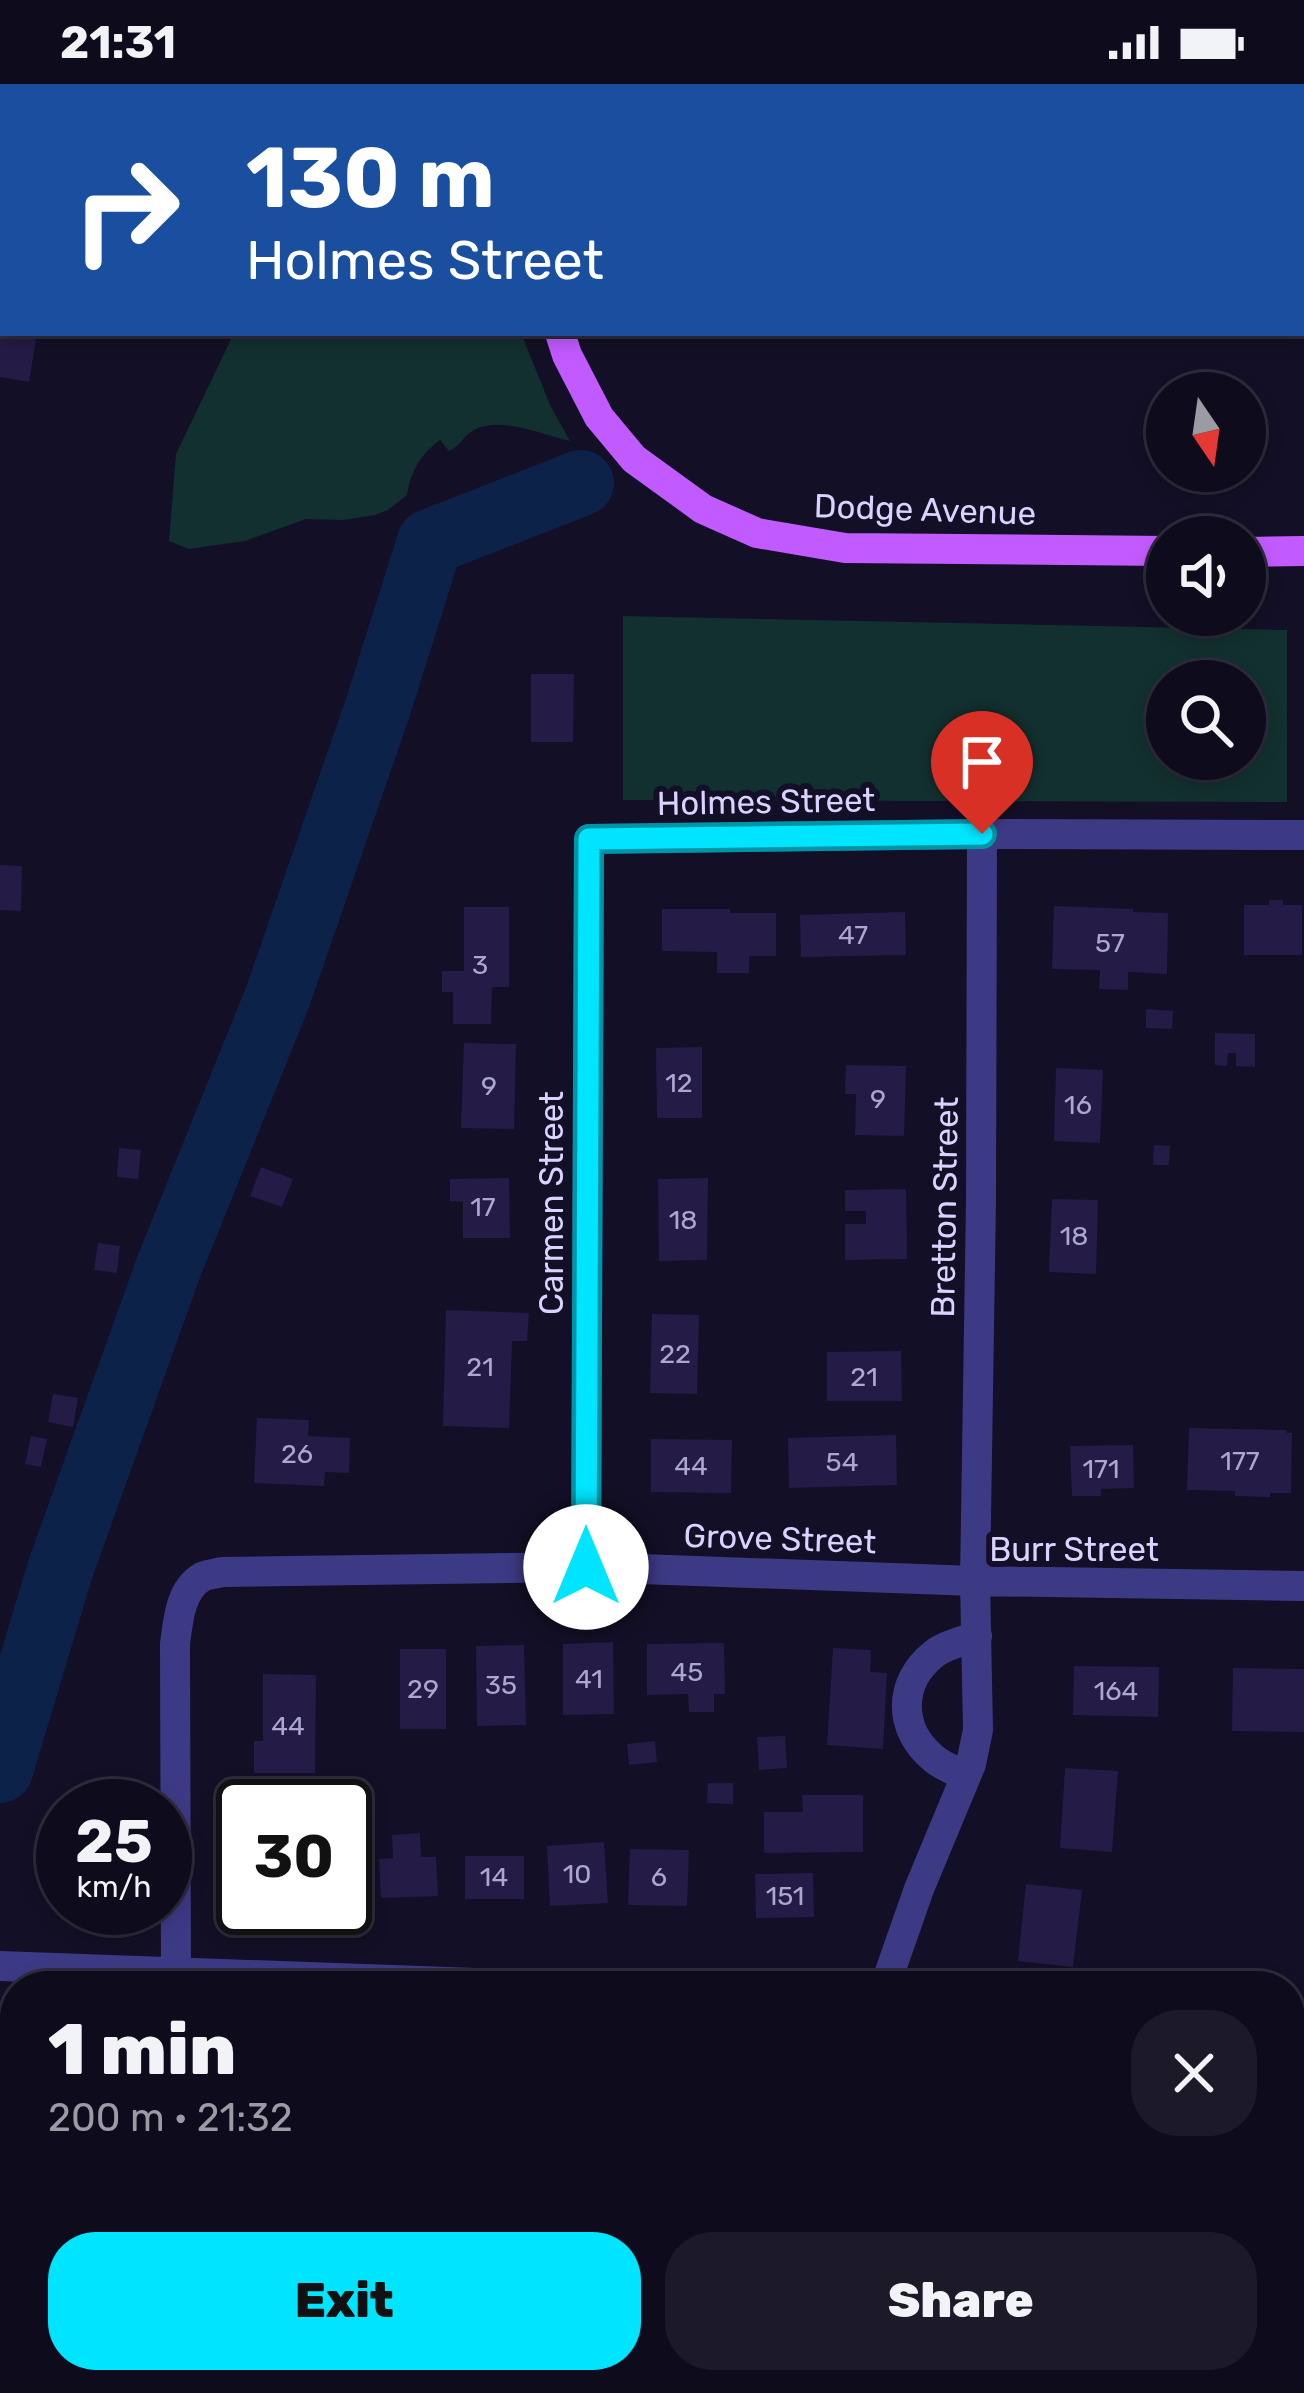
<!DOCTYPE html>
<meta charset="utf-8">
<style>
body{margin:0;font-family:Rubik,sans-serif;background:#1c1929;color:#f1f3f6;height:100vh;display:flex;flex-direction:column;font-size:45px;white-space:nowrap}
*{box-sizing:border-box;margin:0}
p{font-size:39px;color:#9b9ba3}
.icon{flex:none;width:66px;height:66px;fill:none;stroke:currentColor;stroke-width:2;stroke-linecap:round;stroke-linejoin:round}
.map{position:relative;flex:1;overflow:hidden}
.drawer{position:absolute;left:0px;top:1887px;width:1305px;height:423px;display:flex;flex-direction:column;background:#0e0b1c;border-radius:48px 48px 0 0;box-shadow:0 6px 18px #0003,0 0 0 3px #2e2b3b}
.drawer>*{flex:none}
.hud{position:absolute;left:0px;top:0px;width:1305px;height:252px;box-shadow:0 6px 18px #0003,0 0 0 3px #2e2b3b;background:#1a4fa0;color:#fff;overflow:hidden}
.needle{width:78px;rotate:167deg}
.fabs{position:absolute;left:1146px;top:288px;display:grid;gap:24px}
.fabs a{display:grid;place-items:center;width:120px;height:120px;border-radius:50%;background:#0e0b1c;box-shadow:0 6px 18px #0003,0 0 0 3px #2e2b3b;font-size:60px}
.speed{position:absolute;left:36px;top:1695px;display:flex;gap:24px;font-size:60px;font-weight:700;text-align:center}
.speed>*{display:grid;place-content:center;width:156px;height:156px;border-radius:50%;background:#0e0b1c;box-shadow:0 6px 18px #0003,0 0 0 3px #2e2b3b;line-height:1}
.speed small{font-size:30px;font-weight:400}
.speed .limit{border:6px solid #111;border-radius:18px;background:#fff;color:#111}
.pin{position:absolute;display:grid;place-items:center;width:102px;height:102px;color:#fff;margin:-123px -51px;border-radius:50% 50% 50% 0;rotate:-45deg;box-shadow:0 0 12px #0007}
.pin .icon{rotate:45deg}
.me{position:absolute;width:132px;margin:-66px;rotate:0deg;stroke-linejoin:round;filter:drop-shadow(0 0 9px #0008)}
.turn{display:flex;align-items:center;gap:42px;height:252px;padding:0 48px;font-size:54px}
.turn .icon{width:156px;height:156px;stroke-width:2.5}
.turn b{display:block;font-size:84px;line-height:102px}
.round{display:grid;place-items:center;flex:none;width:126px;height:126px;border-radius:48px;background:#1c1929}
.summary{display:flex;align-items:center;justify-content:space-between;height:204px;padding:0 48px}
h1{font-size:72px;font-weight:800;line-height:90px}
.action{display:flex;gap:24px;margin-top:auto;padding:24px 48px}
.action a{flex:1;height:138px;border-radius:48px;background:#00e5ff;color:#111;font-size:48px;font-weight:800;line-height:138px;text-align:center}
.action a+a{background:#1c1929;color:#f1f3f6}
.status{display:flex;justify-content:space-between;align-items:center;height:84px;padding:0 60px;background:#0e0b1c;direction:ltr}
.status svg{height:33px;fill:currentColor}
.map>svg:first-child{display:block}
.green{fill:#12302f;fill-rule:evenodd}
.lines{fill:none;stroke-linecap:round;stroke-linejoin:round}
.river{stroke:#0c2248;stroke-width:66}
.building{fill:#241b47}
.minor{stroke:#3d3a85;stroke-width:30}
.major{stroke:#c25bff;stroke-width:30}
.route-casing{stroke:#0095a6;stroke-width:30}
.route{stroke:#00e5ff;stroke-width:21}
.labels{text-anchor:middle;stroke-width:12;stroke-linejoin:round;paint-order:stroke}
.number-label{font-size:27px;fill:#aca6d1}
.street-label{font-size:33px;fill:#d9d4ff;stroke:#130f26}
</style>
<div class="status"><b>21:31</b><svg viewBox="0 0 49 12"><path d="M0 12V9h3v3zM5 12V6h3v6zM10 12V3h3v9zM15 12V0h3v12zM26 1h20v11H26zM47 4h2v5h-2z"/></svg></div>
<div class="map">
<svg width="1304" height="2309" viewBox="0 0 1304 2309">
<rect width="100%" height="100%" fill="#130f26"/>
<path class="green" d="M234,249H521L550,321L570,357C543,351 498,330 471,348C462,354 460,362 449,367L440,356C420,371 411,387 407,411L388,426L375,431L344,436L306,435L245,457L189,465L169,457L176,370Z
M623,532L1287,546V718L623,716ZM1167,597H1245V675H1167Z"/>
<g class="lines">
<path class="river" d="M0,1686L60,1486L169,1182L278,912L378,623L430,458L581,399"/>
</g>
<path class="building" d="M0,249H37L29,298L0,293Z
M531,590H574L573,658H531Z
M0,781L22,782L21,827L0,826Z
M1269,816H1283V821H1302V871H1244V821H1269Z
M1054,822L1133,825V828L1168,829L1167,890L1128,888V906L1099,905L1100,886L1052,885Z
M464,823H509V903H492L491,940H453V908H442V887H464Z
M662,825H730V829H776V872H749V889H717V868L662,867Z
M905,828L906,871L801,873L800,831Z
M1146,925L1173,927L1172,945L1146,944Z
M1215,949L1255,950V983L1236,982V969H1228L1227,982L1215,981Z
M464,959L516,960L514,1045L461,1044Z
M702,963V1034H657L656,964Z
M846,981L906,982L904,1052L855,1051L856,1010H845Z
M1056,984L1103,986L1100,1059L1054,1057Z
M1154,1061L1170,1062L1169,1081H1153Z
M119,1064L141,1066L138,1095L117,1093Z
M261,1083L293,1095L282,1123L250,1112Z
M509,1094L510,1154H463V1118L450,1117V1095Z
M708,1094L707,1176L659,1177L658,1095Z
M906,1105L907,1175L845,1176V1140H866V1127H845V1106Z
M1052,1115L1098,1116L1096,1190L1049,1188Z
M98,1159L120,1162L117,1189L94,1186Z
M446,1226L529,1229L527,1257H512L509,1344L443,1342Z
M652,1230L699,1231L697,1310L650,1309Z
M901,1267L902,1317H827V1268Z
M53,1310L78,1314L73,1343L48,1338Z
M257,1334L309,1336L308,1352L350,1354L349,1389L325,1388L324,1402L254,1399Z
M1189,1344L1286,1346L1287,1349H1292L1291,1409H1270V1413L1235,1412V1407L1187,1406Z
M896,1351L897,1401L789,1404L788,1354Z
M31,1352L47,1355L41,1383L25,1380Z
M651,1355L732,1356L731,1409L651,1408Z
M1133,1361L1134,1404L1101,1405V1412H1072L1070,1362Z
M613,1558L614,1630L563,1631V1560Z
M724,1559L725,1610H714V1628H689L688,1610L647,1611V1560Z
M524,1561L526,1641L477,1642L476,1562Z
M833,1564L871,1566L870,1588L887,1589L883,1665L827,1661Z
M400,1565H446V1645H400Z
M1074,1582L1159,1583L1158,1633L1073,1631Z
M1233,1584L1304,1585V1648L1232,1647Z
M263,1590L316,1591L315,1689H254V1657H263Z
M785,1652L787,1684L759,1686L757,1653Z
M655,1657L657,1678L629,1681L627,1660Z
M1065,1684L1118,1687L1112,1768L1060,1764Z
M708,1699H733V1720L707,1719Z
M802,1711H863V1768L764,1769V1728H803Z
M420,1749L421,1773H436L438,1812L381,1814L379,1775L393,1774L392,1751Z
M51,1751H63V1808H50Z
M235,1758H243V1777L235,1776Z
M604,1758L608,1819L550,1822L547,1762Z
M630,1765L689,1766L687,1822L628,1821Z
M465,1772H524V1815H465Z
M813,1789L814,1833L756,1834L755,1790Z
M1026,1800L1082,1806L1073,1883L1018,1877Z
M15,1963V2004H0V1964Z
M1290,2217L1302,2218L1296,2288H1290Z
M960,2295L1027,2299L1026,2309H941V2300L960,2301Z
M1088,2295H1130L1128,2309H1087Z
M1221,2296L1290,2306V2309H1219Z"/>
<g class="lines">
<path class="minor" d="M586,1483L589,755L982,750L1304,751
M966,1692C955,1687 942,1682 933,1674C898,1645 898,1598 934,1570C945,1561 964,1557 977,1552
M0,1882L560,1902
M176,1889L175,1560C178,1537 180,1506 202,1493C208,1490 215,1490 222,1488L586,1483L975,1497L1304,1502
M885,1902L919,1805L971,1680L978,1646L975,1497L981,1116L982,750
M855,2309L856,2295"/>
<path class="major" d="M540,0V3
M560,249L567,271L599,333L634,375L703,425L757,449L845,464L1167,467
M1245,468L1304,467"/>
</g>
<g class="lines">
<g class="route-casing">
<path id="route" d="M586,1483L589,755L982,750"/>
</g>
<use href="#route" class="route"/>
</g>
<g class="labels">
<g class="number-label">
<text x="853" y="860">47</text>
<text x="1110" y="868">57</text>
<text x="480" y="890">3</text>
<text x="679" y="1008">12</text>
<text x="489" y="1011">9</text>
<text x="878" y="1024">9</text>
<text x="1078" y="1030">16</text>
<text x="483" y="1132">17</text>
<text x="683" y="1145">18</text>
<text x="1074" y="1161">18</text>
<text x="675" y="1279">22</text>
<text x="480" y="1292">21</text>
<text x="864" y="1302">21</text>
<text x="297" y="1379">26</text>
<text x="1240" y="1386">177</text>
<text x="842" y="1387">54</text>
<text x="691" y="1391">44</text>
<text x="1101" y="1394">171</text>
<text x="687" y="1597">45</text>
<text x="589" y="1604">41</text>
<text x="501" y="1610">35</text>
<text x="423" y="1614">29</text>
<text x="1116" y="1616">164</text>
<text x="288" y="1651">44</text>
<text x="577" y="1799">10</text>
<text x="494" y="1802">14</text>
<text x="659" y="1802">6</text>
<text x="785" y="1821">151</text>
</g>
<g class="street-label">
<text transform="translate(925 425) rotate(2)" y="12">Dodge Avenue</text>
<text transform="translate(766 717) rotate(-1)" y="12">Holmes Street</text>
<text transform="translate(551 1119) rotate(-90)" y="12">Carmen Street</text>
<text transform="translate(944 1123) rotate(-89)" y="12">Bretton Street</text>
<text transform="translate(780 1454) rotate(2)" y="12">Grove Street</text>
<text x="1074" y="1477">Burr Street</text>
</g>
</g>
</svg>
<div class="fabs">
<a><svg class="needle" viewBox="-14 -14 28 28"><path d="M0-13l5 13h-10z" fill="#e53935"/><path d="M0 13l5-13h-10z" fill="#9b9ba3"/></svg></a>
<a><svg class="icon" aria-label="sound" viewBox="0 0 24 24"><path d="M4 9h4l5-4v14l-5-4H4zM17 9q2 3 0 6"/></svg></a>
<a><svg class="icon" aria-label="search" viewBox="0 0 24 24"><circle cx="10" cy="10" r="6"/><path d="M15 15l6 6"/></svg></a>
</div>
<div class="speed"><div>25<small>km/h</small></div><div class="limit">30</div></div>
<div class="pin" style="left:982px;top:750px;background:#d93025"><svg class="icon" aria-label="arrive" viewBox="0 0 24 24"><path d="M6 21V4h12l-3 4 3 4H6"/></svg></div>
<svg class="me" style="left:586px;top:1483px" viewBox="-20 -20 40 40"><circle r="19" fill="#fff"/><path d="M0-13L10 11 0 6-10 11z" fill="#00e5ff"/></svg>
<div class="hud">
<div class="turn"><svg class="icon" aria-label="right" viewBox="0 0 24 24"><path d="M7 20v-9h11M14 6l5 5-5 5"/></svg><div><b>130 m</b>Holmes Street</div></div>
</div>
<section class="drawer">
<div class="summary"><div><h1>1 min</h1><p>200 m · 21:32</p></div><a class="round"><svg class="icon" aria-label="close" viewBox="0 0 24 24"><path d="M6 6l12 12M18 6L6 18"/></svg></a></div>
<div class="action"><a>Exit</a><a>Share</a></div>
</section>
</div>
